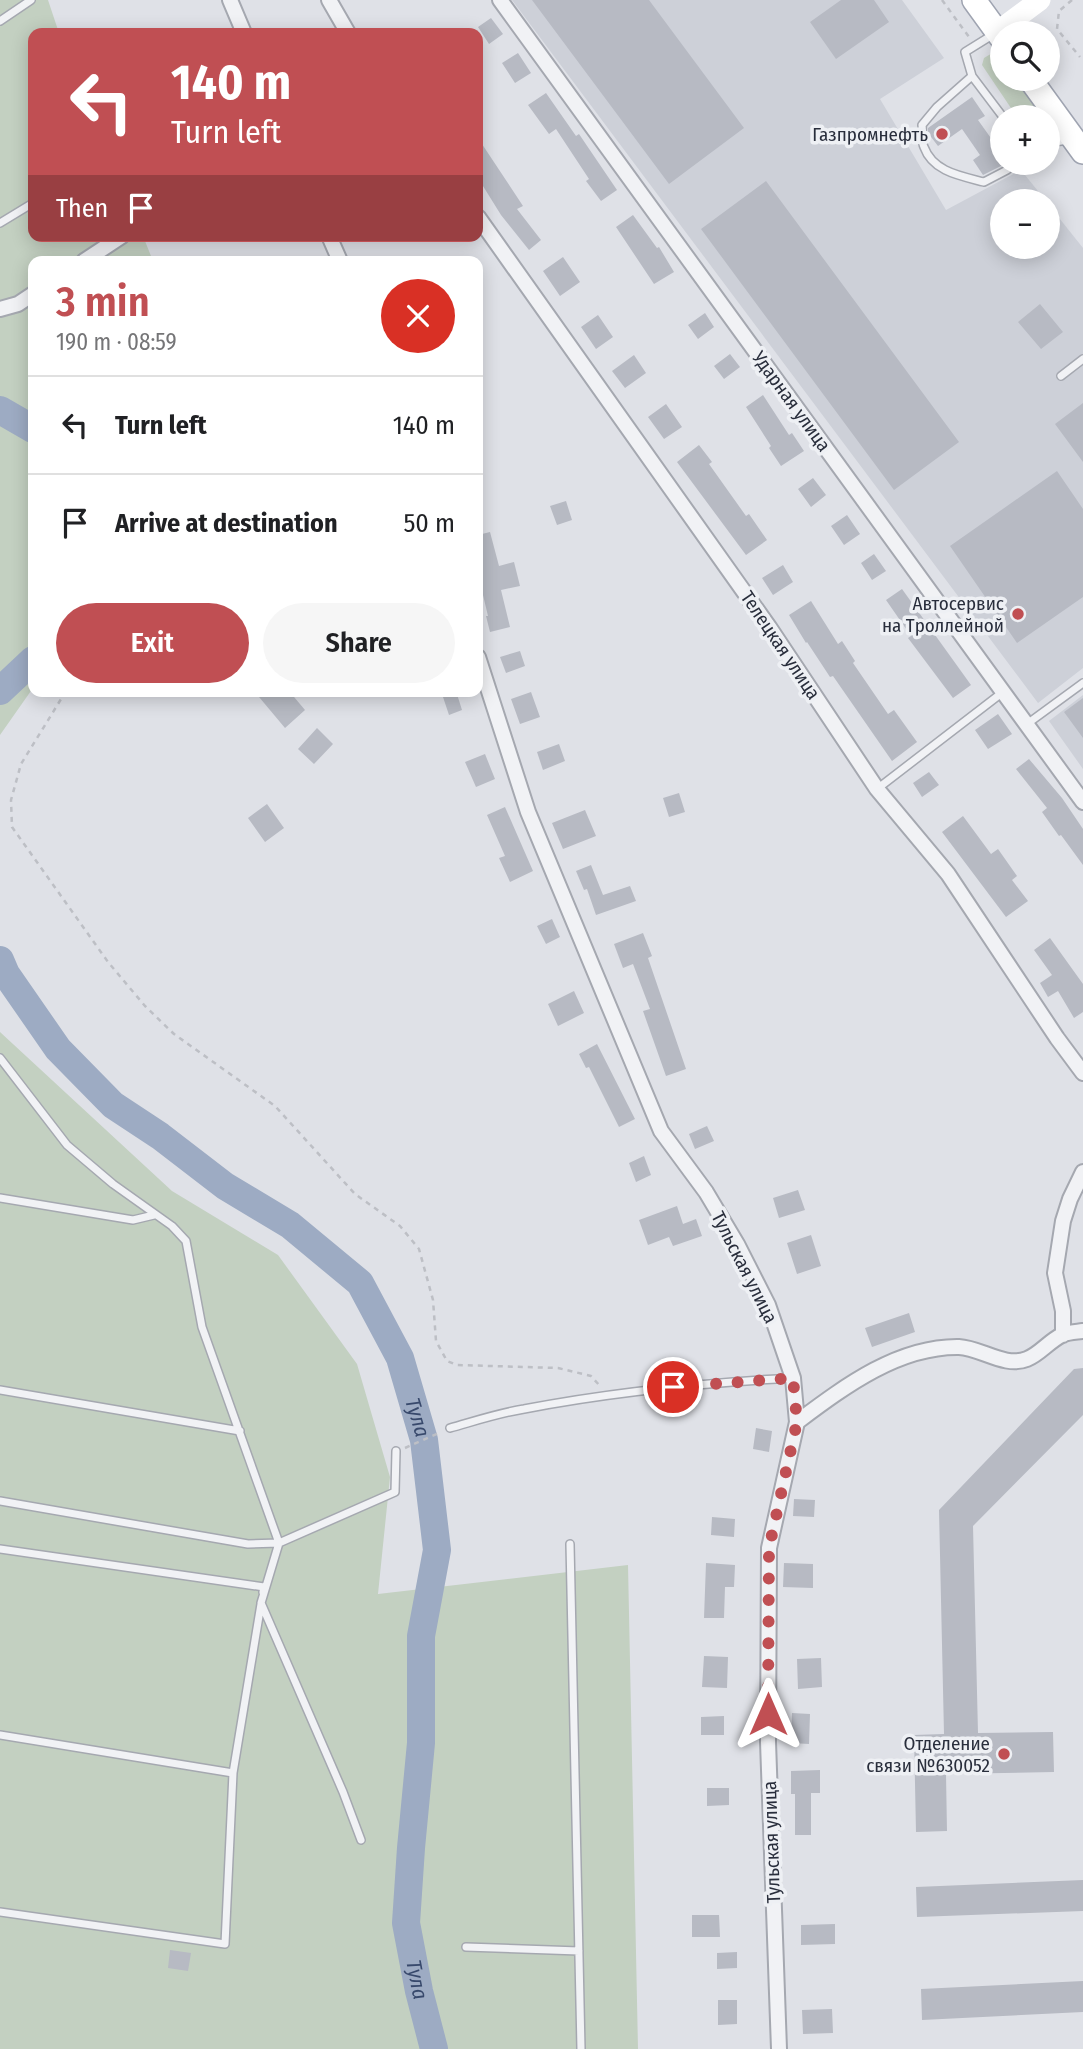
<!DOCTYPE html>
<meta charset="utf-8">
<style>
body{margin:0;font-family:"Fira Sans Condensed",sans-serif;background:#f6f6f6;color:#202124;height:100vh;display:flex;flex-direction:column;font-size:26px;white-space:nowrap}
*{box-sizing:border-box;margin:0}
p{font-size:23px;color:#757577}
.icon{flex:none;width:38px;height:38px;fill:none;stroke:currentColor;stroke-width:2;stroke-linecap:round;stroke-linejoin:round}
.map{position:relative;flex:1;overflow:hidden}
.side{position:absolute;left:28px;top:256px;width:455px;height:441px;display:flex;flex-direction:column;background:#fff;border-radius:14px;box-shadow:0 4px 18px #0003}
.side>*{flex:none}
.guide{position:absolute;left:28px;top:28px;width:455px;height:214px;border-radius:14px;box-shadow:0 4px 18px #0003;background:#c04f53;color:#fff;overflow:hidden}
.buttons{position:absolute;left:990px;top:21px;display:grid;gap:14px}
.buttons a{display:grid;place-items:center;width:70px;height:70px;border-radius:50%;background:#fff;box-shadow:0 4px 18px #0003;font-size:35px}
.pin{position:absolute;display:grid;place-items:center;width:60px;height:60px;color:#fff;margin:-30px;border:4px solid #fff;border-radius:50%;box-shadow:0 2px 7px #0007}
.me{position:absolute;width:77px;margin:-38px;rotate:0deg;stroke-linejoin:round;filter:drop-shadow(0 0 5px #0008)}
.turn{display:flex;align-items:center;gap:24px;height:147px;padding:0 28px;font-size:32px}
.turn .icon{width:91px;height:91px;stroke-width:2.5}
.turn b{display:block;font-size:49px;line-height:60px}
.then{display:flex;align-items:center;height:66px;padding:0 28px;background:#0003;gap:14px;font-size:26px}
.round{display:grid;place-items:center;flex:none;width:74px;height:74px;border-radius:37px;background:#f6f6f6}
.head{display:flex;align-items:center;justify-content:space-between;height:119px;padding:0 28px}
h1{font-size:42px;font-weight:600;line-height:52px;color:#c04f53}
.primary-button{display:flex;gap:14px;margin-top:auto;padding:14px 28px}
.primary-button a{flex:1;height:80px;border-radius:42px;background:#c04f53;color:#fff;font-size:28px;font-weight:600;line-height:80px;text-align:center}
.primary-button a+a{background:#f6f6f6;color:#202124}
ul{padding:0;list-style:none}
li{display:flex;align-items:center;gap:21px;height:98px;padding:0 28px;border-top:2px solid #e0e0e0}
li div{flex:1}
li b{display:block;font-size:26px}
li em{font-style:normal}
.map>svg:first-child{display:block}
.built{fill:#cdd0d8}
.green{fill:#c3d0c1}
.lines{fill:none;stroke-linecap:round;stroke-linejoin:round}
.river{stroke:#9dabc3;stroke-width:28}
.building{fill:#b7bac3}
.lane-casing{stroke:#a5a8b0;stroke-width:10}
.street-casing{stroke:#a5a8b0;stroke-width:18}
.primary-casing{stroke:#9fa4b1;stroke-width:26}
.path{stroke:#bdbfc5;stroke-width:2.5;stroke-dasharray:5 5;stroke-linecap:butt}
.lane{stroke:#f1f2f5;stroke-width:7}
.street{stroke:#f1f2f5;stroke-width:14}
.secondary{stroke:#fff;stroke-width:21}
.primary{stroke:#fff;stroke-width:23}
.route{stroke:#c04f53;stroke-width:12;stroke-dasharray:0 21.6}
.poi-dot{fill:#c04f53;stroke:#eef0f4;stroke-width:2.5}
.labels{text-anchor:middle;stroke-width:7;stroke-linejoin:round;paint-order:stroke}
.poi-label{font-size:19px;fill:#292e3c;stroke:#eef0f4;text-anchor:end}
.street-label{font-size:19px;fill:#292e3c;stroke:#eef0f4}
.water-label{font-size:21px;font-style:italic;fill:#38496c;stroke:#eef0f4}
</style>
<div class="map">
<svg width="1083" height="2049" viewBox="0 0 1083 2049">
<rect width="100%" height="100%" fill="#dfe1e7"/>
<path class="built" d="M512,0H902L944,58L880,99L946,210L1021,170L1046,201H1003V247H1048V204L1083,248V668L1038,703Z
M1083,695V769L1049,721Z"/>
<path class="green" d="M0,0H48L59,33H33V236H143L153,261H33V688L0,735Z
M994,52L1001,53L1003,56V79H1019L1046,117H1017L982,65L984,58Z
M0,1032L172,1191L278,1255L357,1364L390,1477L378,1594L628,1565L638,2049H0Z"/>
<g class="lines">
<g class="river">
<path d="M0,410L33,429"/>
<path d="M0,691L33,660"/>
<path id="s1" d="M0,960L6,974L58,1049L113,1105L160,1136L225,1186L290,1225L360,1283L400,1358L424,1440L437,1550L421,1636V1743L411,1848L406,1923L419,1991L434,2049"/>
</g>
</g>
<path class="building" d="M532,0H649L744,128L669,184Z
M841,0H874L889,22L836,59L810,22Z
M491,18L503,34L489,44L478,27Z
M518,53L531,73L515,83L502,63Z
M546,93L576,136L579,134L617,190L601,201L586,181L589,179L556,129L549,134L528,105Z
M972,97L985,116L978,120L993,141L998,138L1003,145V165L983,175L973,160L980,155L962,129L938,146L928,133V128Z
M478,138L523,206L517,209L541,240L529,250L501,215L478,178Z
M766,181L959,442L894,490L701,229Z
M633,215L657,248L659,247L674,272L654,284L616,227Z
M563,257L580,282L560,296L543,271Z
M1040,304L1063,332L1041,349L1018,322Z
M705,313L714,327L698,339L688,325Z
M598,315L613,337L596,349L581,327Z
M730,354L740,367L724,379L714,366Z
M634,355L646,373L625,388L612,371Z
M763,395L789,435L792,433L804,451L781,466L769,448L771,446L746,407Z
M1083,403V462L1055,424Z
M666,404L682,427L664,439L648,417Z
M699,445L712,462L709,464L746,516L749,514L767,540L746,555L677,462Z
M1057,471L1083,509V597L1017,643L950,546Z
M813,478L826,495L811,507L798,489Z
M566,501L572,520L557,525L550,506Z
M847,515L860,534L844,545L831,526Z
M490,532L499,566L514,562L520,586L501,590L510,627L490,632L486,616H488L478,574V535Z
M874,554L886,571L872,580L861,563Z
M783,565L793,582L773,595L762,578Z
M902,589L971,685L953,698L908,638L911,636L886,600Z
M811,601L838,644L842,641L855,661L853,663L888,714L894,710L917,742L892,761L833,676L830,677L807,642L806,643L789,615Z
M520,651L525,666L506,673L500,657Z
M254,691H289L305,710L285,728Z
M441,691H456L462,710L449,715Z
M531,692L540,717L520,724L511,699Z
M1083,698V738L1064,712Z
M998,714L1012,734L988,749L975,730Z
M317,728L333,744L314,764L298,749Z
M559,744L565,761L543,770L537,752Z
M485,754L495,779L476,787L465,762Z
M1029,759L1062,798L1083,829V865L1061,835L1059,836L1042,812L1047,808L1016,769Z
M929,772L939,785L922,797L913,783Z
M679,793L685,812L669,817L663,798Z
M267,804L284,828L265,842L248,818Z
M505,807L533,871L510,882L499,858L505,856L487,815Z
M585,810L596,836L563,849L552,823Z
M963,816L991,854L998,849L1017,876L1012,880L1028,901L1006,917L942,832Z
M591,865L603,895L630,886L636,901L596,915L587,889L584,890L576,871Z
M552,919L560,937L546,944L537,926Z
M643,933L652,956L648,958L686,1069L666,1076L643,1011L650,1009L633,964L623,968L614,944Z
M1050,938L1083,984V1012L1074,1018L1058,991L1048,997L1040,983L1052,975L1034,950Z
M574,991L584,1013L558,1026L548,1004Z
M597,1044L635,1119L619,1127L589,1067L586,1068L579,1054Z
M707,1126L714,1141L695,1149L689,1134Z
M644,1156L651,1175L636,1182L629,1163Z
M798,1190L805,1210L779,1218L773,1198Z
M677,1206L683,1224L696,1219L702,1236L673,1246L669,1237L648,1245L639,1220Z
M811,1235L821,1266L797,1274L787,1243Z
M909,1313L915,1332L872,1347L865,1328Z
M1083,1368V1415L973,1526L978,1733L1053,1732L1054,1772L946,1774L947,1831L916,1832L914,1735L944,1734L939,1510L1074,1369Z
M756,1428L772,1431L769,1452L753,1449Z
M794,1499L815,1500L814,1517L793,1516Z
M712,1517L735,1519L734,1537L711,1535Z
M706,1563L735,1565L734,1587H725L724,1618H704Z
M784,1563L813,1564V1588L783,1587Z
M704,1656L728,1657L727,1688L702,1687Z
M821,1658L822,1687L798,1689L797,1659Z
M792,1713L810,1714L809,1744L791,1743Z
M724,1716V1735H701V1717Z
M820,1770V1793H811V1835H795V1794H791V1771Z
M707,1788H729V1805L707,1806Z
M1083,1880V1911L917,1917L916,1887Z
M692,1915H719L720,1937H692Z
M835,1924V1944L801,1945V1925Z
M170,1950L191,1953L188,1971L168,1968Z
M737,1952V1968L717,1969V1953Z
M1083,1981V2012L922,2020L921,1989Z
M718,2000H737V2024L718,2025Z
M832,2009L833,2033L803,2034L802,2010Z"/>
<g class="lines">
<g class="lane-casing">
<path id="lane" d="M0,21L31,0
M994,34L965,52L972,76L1003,117
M972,76L937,107L922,125C923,131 921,141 924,147C933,172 961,176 984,182L1007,170L1014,163
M1048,143L1068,140
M0,223L33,203
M1061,376L1083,359
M1027,724L1083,683
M877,789L1003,692
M0,1058L67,1145L113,1184L172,1226L186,1241L202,1327L279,1543L261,1603L343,1792L361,1840
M0,1198L133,1220L154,1215
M0,1390L240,1431
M450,1428C475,1421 499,1413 524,1409C612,1392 703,1383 792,1378
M0,1501L248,1544L279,1543L395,1492L396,1451
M570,1544L581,2049
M0,1549L264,1587L263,1592
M0,1735L233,1773
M0,1912L225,1944L233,1773L261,1604
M466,1947L579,1951"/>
</g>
<g class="street-casing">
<path id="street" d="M230,0L244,33
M329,0L348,33
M500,0L1083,802
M478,217L769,627L877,789L948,874L1057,1038L1083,1073
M329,236L340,261
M84,261L122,236
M0,309L18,304L33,294
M478,657L528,812L661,1131L706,1192L737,1244L768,1305L793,1378L797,1422L769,1548L768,1742L779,2049
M1063,1335V1311L1055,1273L1063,1221L1070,1199L1083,1172
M797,1422C844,1387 898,1346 959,1347C981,1348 1005,1368 1027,1359C1040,1354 1049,1341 1062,1335C1068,1332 1076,1332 1083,1331"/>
</g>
<g class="primary-casing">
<path id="primary" d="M974,0L1003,40
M1030,79L1083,152"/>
</g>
<path class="path" d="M942,0L969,37
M1072,0L1059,11L1057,29L1080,57
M66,691L21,764L11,800L12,827L108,962L145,1006L174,1034L275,1106L355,1194L400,1226L419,1249L433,1300L436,1341L447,1361L457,1365L558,1368L591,1376L600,1386
M405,1448L441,1432"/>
<use href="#lane" class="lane"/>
<use href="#street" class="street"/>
<path class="secondary" d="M997,32L1040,0"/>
<use href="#primary" class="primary"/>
</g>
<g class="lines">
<path class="route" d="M673,1387L793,1378L797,1422L769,1548L768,1714"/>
</g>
<g class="poi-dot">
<circle cx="942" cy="134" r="7"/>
<circle cx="1018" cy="614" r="7"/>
<circle cx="1004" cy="1754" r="7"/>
</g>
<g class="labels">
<g class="poi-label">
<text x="928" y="141">Газпромнефть</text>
<text x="1004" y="610">Автосервис<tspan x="1004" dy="22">на Троллейной</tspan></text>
<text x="990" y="1750">Отделение<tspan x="990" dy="22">связи №630052</tspan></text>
</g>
<g class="street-label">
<text transform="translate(792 401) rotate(54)" y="7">Ударная улица</text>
<text transform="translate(781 645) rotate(56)" y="7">Телецкая улица</text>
<text transform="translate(745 1267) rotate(63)" y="7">Тульская улица</text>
<text transform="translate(771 1842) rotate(-92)" y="7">Тульская улица</text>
</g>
<g class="water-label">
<text dy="7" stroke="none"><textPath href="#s1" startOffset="637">Тула</textPath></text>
<text dy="7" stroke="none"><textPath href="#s1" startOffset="1204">Тула</textPath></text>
</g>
</g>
</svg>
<div class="buttons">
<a><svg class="icon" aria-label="search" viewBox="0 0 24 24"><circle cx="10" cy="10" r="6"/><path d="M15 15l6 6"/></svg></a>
<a>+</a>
<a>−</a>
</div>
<div class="pin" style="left:673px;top:1387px;background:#d93025"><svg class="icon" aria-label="arrive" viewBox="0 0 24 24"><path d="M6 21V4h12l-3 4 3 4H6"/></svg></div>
<svg class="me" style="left:768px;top:1714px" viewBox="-20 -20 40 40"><path d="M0-17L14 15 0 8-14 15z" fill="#c04f53" stroke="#fff" stroke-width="4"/></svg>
<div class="guide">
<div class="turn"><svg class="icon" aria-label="left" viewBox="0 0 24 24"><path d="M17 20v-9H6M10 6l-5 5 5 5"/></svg><div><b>140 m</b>Turn left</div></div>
<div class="then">Then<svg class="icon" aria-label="arrive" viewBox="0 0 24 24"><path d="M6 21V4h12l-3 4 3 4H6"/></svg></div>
</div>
<section class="side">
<div class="head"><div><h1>3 min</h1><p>190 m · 08:59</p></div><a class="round" style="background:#d93025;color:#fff"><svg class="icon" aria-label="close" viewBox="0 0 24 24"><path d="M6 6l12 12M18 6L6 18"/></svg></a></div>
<ul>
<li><svg class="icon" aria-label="left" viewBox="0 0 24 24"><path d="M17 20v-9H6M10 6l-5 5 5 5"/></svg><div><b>Turn left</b></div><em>140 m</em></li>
<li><svg class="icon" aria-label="arrive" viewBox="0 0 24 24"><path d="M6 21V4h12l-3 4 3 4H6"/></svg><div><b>Arrive at destination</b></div><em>50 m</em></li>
</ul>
<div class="primary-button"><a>Exit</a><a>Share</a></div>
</section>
</div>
